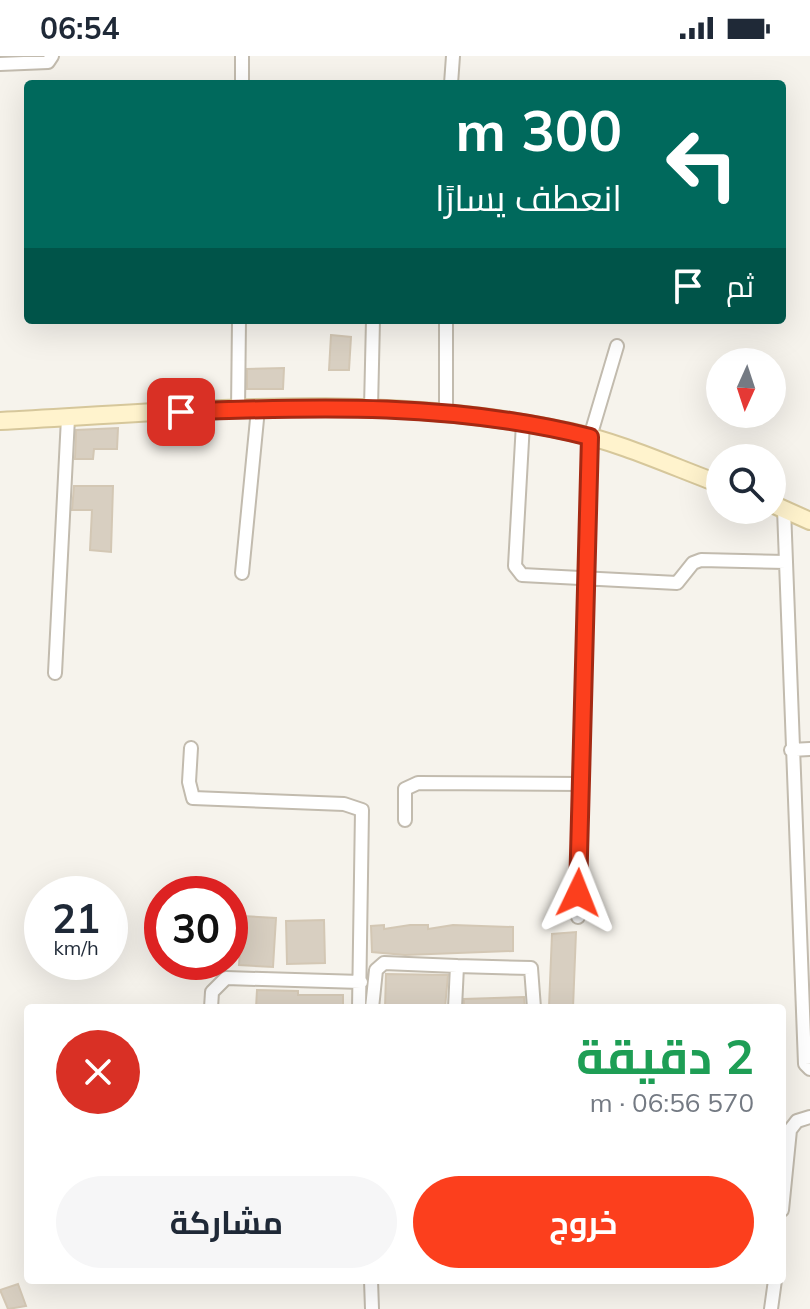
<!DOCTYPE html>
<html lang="ar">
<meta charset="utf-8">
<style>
body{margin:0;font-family:Mulish,Cairo,sans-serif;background:#f6f6f7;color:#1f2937;direction:rtl;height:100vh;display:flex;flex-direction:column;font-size:30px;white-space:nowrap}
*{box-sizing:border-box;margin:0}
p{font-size:26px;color:#747a83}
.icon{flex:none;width:44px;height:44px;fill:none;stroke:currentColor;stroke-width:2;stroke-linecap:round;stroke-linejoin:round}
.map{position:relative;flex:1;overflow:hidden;direction:ltr}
.sheet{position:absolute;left:24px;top:948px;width:762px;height:280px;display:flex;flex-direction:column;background:#fff;border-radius:8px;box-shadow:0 8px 32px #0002;direction:rtl}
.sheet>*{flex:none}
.banner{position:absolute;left:24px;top:24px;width:762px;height:244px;border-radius:8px;box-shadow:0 8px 32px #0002;direction:rtl;background:#00695c;color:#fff;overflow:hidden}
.needle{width:52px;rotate:183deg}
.controls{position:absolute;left:706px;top:292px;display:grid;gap:16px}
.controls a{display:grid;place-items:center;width:80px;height:80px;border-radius:50%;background:#fff;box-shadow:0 8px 32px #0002;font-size:40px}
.speed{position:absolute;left:24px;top:820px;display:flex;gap:16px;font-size:40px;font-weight:700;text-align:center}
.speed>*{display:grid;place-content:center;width:104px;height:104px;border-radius:50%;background:#fff;box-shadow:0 8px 32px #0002;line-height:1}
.speed small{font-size:20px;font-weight:400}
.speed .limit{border:12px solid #d22;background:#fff;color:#111}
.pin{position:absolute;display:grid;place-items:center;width:68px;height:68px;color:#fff;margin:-34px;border-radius:16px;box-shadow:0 4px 12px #0006}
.me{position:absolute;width:88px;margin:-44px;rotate:2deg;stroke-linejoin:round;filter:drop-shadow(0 0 6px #0008)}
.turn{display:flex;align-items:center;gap:28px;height:168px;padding:0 32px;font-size:36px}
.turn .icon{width:104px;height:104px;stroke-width:2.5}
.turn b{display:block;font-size:56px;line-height:68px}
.then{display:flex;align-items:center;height:76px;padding:0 32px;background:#0003;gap:16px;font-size:30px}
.round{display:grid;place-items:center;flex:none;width:84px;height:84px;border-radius:42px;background:#f6f6f7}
.summary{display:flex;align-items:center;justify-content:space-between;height:136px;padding:0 32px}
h1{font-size:48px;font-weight:700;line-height:60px;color:#1e9e55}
.action{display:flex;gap:16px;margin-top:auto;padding:16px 32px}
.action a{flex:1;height:92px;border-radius:48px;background:#fc3f1d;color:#fff;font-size:32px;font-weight:700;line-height:92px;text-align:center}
.action a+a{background:#f6f6f7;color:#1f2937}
.status{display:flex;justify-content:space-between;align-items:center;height:56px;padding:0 40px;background:#fff;direction:ltr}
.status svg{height:22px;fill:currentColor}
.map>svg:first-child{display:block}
.building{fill:#d8cfc1;stroke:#d3c7b4;stroke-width:2}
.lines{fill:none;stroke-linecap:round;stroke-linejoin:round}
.minor-casing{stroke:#c2bbae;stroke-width:16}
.secondary-casing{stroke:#d6c79b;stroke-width:20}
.minor{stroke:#fff;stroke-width:12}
.secondary{stroke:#fff3cd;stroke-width:16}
.route-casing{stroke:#a42913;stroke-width:20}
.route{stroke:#fc3f1d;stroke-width:14}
</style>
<div class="status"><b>06:54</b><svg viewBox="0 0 49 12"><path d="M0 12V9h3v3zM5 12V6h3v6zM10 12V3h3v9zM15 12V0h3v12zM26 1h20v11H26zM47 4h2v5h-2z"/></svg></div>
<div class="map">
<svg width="810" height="1253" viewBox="0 0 810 1253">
<rect width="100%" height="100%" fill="#f6f3ec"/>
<path class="building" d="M331,279L351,281L349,314H329Z
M284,312L283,333H247V313Z
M118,372L117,393H94L93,403H75L76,374Z
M74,430H113L111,496L90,494L92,454H72Z
M242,860L276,862L273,911L239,909Z
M324,864L325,907L287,908L286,865Z
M384,869V873L410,869H428V873L453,869L513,871V895L405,899L372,896L371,870Z
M576,876L573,952L549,951L552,878Z
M386,918L448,919L445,952H385Z
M257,934L298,935V939H343V952H256Z
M524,941L525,952H464V943Z
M18,1228L26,1250L8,1253L0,1234Z"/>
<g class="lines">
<g class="minor-casing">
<path id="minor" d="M0,8L48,6L52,0
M242,28V0
M451,28L453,0
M371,352L373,264
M238,354L239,264
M446,355V264
M523,367L515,510L522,519L677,527L693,507L701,504L786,506
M784,453L805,1008L810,1013
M242,517L258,353
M55,617L68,362
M191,692L189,726L193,742L344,748L362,754L359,952
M791,694L810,693
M405,764V733L418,727L582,728
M578,861L590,381L617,290
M457,910L531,912L534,952
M211,952L212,936L226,922L361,926
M372,952L376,914L384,907L457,910L455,952
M782,1154L790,1074L797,1065L810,1061
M371,1224L372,1253
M771,1253L775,1224"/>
</g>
<g class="secondary-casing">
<path id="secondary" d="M0,365C189,355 384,335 571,376C622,387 671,410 720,428
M772,448L810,465"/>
</g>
<use href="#minor" class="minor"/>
<use href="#secondary" class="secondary"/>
</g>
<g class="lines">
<g class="route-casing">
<path id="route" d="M181,356C319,350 455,347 590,381L578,837"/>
</g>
<use href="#route" class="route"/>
</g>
</svg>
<div class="controls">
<a><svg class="needle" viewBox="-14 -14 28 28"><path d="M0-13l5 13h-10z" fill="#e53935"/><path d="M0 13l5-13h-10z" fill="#747a83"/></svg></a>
<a><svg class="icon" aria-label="search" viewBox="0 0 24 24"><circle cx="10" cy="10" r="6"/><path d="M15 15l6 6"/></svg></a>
</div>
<div class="speed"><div>21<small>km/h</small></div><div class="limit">30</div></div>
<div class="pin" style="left:181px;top:356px;background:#d93025"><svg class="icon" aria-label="arrive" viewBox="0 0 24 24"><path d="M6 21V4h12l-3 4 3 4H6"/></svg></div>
<svg class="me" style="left:578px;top:837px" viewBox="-20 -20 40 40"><path d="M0-17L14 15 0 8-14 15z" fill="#fc3f1d" stroke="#fff" stroke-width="4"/></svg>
<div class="banner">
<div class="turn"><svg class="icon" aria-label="left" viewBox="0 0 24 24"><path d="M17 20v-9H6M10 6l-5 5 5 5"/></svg><div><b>300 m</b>انعطف يسارًا</div></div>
<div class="then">ثم<svg class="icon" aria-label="arrive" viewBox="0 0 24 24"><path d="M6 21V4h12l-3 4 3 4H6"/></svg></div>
</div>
<section class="sheet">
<div class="summary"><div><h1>2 دقيقة</h1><p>570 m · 06:56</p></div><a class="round" style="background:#d93025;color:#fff"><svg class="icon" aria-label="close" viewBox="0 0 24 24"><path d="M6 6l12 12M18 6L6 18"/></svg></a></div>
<div class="action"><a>خروج</a><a>مشاركة</a></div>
</section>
</div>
